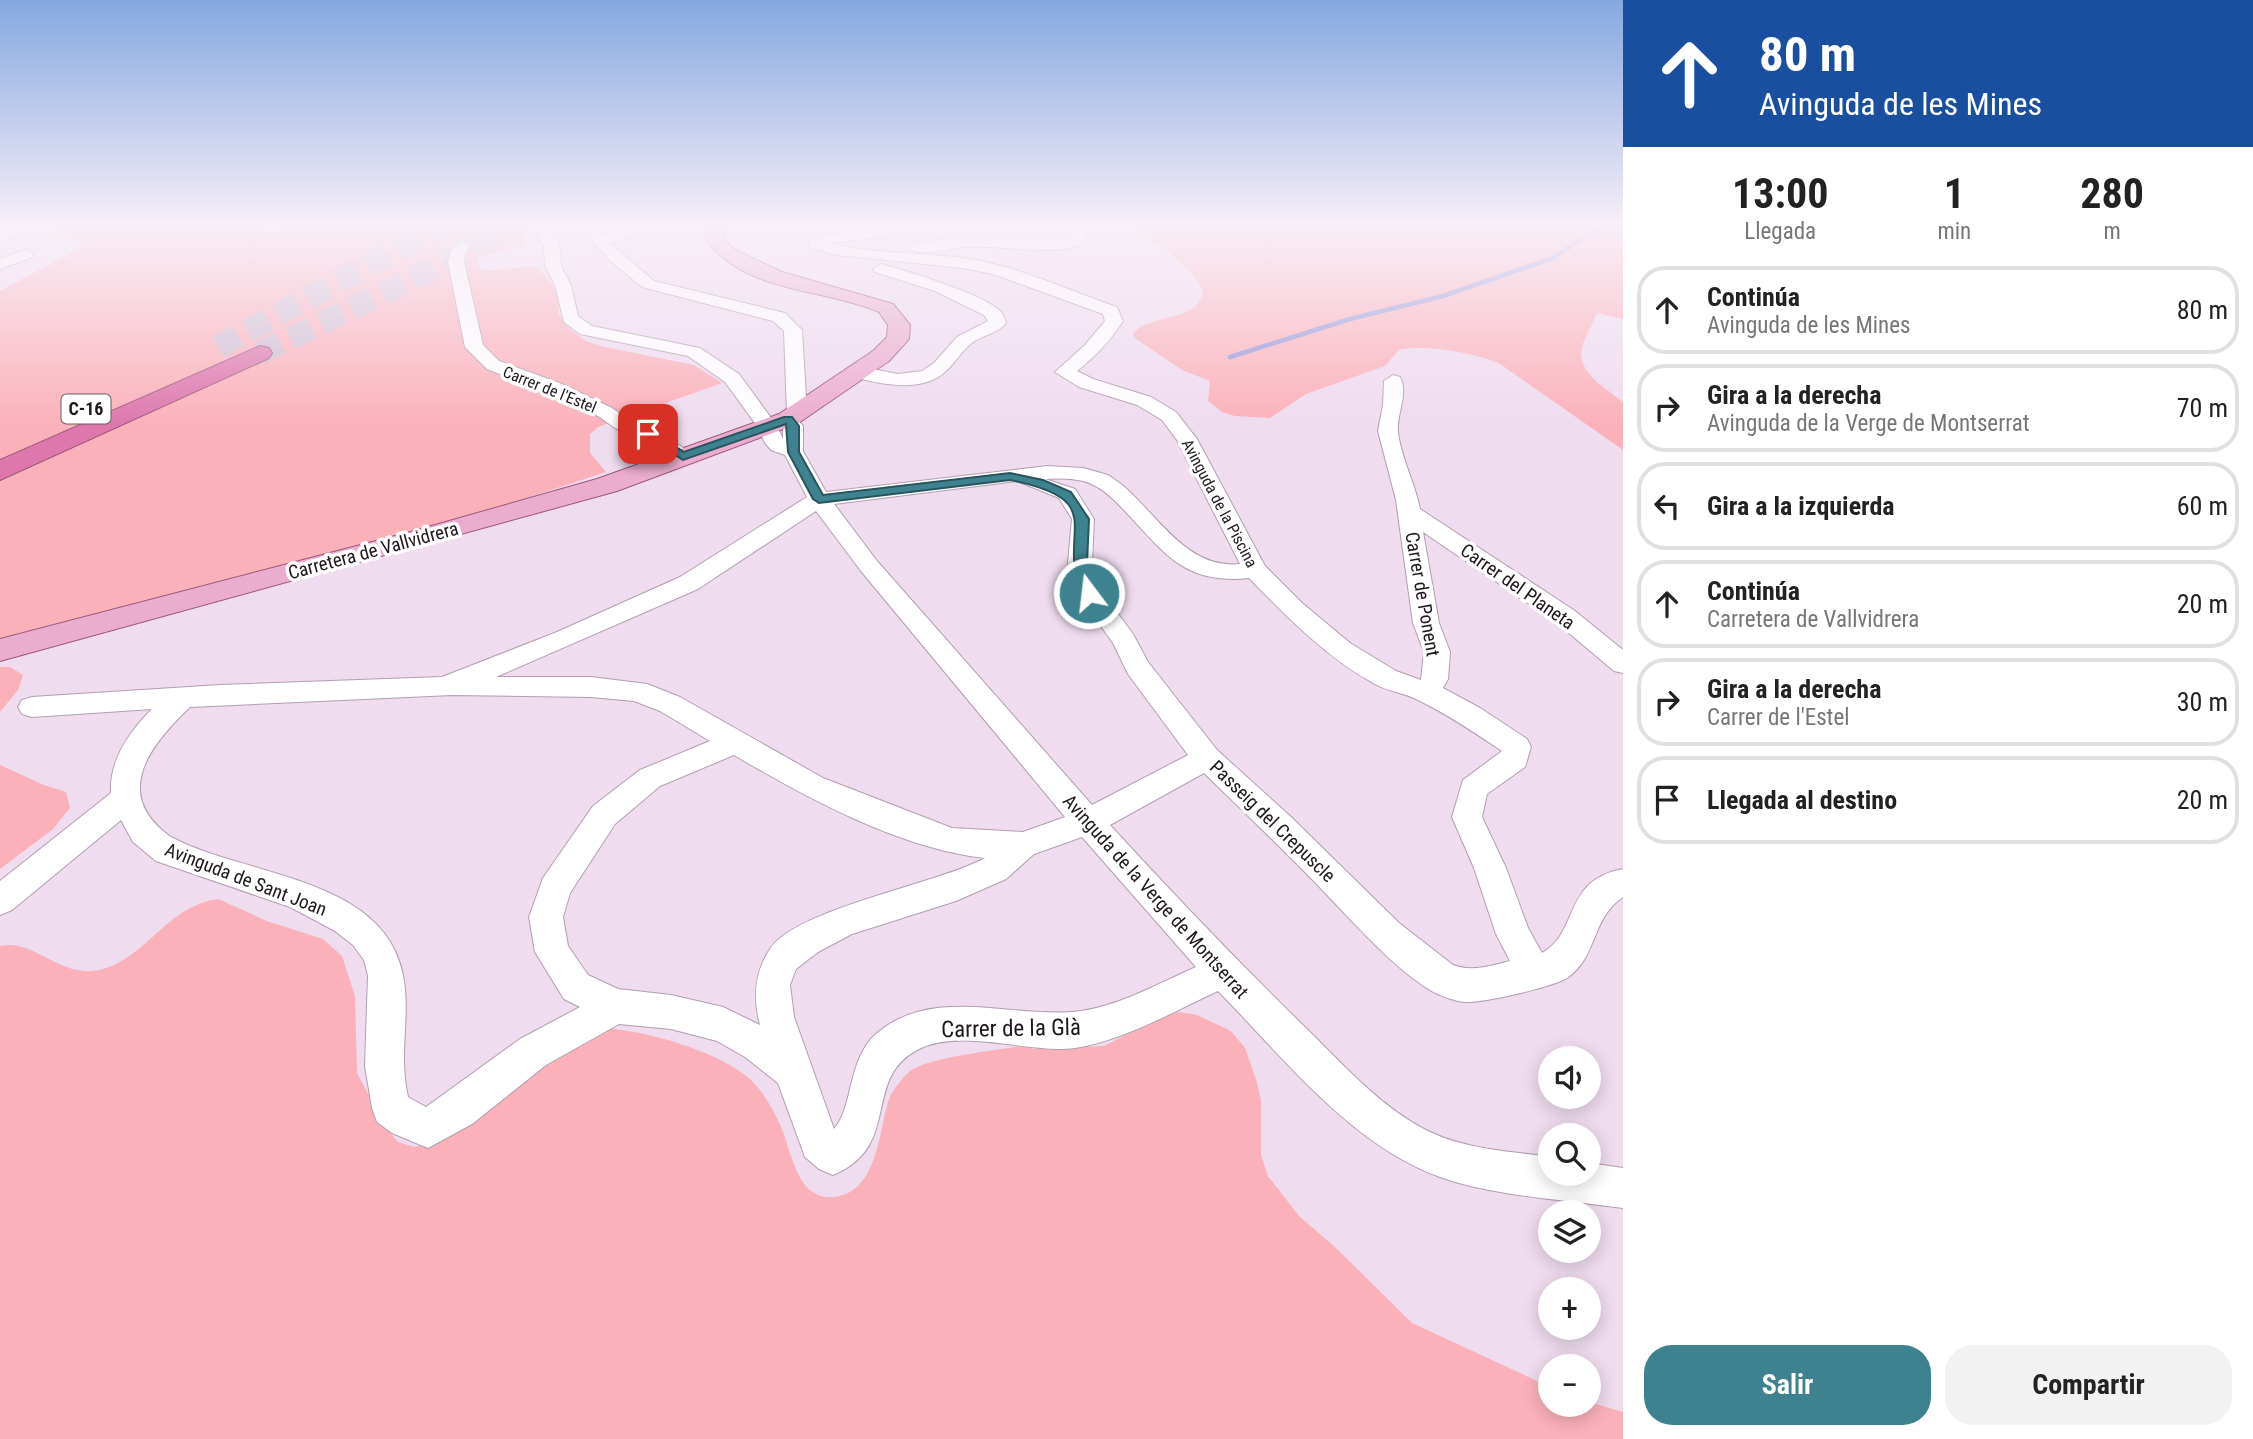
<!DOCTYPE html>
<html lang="es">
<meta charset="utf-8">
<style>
body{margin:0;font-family:"Roboto Condensed",sans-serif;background:#f2f2f2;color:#222;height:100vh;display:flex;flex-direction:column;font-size:26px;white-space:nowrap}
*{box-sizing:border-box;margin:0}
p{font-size:23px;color:#767676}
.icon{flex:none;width:38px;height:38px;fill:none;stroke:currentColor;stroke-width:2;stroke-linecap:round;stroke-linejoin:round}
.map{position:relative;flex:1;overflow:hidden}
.side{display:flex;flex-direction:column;background:#fff;width:630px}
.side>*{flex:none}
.banner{background:#1a4fa0;color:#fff;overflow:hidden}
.tools{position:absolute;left:1538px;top:1046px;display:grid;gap:14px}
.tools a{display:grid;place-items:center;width:63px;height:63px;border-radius:50%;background:#fff;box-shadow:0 4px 18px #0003;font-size:35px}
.pin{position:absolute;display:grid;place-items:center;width:60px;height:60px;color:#fff;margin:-30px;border-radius:14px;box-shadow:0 4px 10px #0006}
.me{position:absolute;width:77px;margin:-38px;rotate:345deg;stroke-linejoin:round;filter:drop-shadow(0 0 5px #0008)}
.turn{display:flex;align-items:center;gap:24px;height:147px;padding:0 21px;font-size:32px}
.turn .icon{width:91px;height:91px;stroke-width:2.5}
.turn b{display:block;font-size:49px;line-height:60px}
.eta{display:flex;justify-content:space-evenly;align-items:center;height:119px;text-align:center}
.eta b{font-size:42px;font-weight:700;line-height:49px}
.action{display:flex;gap:14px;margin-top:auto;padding:14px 21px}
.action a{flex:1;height:80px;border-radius:28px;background:#3e8290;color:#fff;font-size:28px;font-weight:700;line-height:80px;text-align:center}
.action a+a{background:#f2f2f2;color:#222}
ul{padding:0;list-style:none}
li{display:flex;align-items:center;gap:21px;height:88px;margin:0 14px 10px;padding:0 7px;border:4px solid #e0e0e0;border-radius:28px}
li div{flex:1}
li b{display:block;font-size:26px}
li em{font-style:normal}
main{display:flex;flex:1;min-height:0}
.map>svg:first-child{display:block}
.green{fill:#fbb1ba}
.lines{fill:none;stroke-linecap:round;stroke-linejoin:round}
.stream{stroke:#9195d6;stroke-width:4.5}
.highway-tunnel{stroke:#d0bed0;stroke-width:23;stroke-dasharray:23 11;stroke-linecap:butt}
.minor-casing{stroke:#b19fb1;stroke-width:2}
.major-casing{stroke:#9a557a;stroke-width:2}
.highway-casing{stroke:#9a557a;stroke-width:2}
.minor{fill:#fff;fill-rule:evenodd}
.major{fill:#ebadcd;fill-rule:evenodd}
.highway{fill:#dd77ac;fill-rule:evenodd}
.route{fill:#3e8290;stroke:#28545e;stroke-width:2}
.labels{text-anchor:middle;stroke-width:7;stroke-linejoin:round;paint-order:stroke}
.far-street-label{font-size:16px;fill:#1e171e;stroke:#fff}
.shield{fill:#fff;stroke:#625d62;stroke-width:2}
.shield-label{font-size:18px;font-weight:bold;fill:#1e171e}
.street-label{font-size:19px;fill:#1e171e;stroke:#fff}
.near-street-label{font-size:23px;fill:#1e171e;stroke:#fff}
</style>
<main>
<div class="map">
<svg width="1623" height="1439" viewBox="0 0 1623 1439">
<rect width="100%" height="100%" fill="#efdcef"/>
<path class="green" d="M65,224H241C256,236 287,229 305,228C380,221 457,224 533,224L535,227L524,231V245L476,258L482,271L536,266C550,281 562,291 558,313L567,327L586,341L605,347L694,365L722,383L598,427L590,434V453L606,472L500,507L0,640V291L82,247L76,241L50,235Z
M1121,224H1623V319L1597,313C1593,324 1587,333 1583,344C1574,372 1604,386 1623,402V450L1500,364C1477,353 1424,344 1399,350L1385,366L1306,394L1270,418L1235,416L1222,412L1208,401L1210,381L1182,370L1136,339L1133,334C1148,313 1200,323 1203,290C1188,261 1150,238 1121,224Z
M0,667H10L23,675L18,690L0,712Z
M0,765L44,785L66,792L70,808L53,829L0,869Z
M218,899L267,921L323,939L342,956L355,996L357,1073L387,1129L398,1142L414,1147L435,1142L591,1029C632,1025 719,1051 750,1079C763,1091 774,1110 781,1127C792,1152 797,1201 834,1197C877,1193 879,1132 888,1102C891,1092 901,1079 909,1072C926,1057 1001,1050 1027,1045L1032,1049L1104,1046L1161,1017L1179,1012L1197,1015L1231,1031L1245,1048L1257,1083L1261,1100V1155L1268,1176L1299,1216L1336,1248L1412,1323L1550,1387V1405H1589V1402L1623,1412V1439H0V946C35,938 61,981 103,969C148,956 167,906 218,899Z"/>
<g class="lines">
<path class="stream" d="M1230,357L1350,319L1443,296L1553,258L1604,224"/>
<path class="highway-tunnel" d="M218,347L444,224
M260,353L435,268L512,224"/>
<g class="minor-casing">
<path id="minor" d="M22,224H44L0,241V232Z
M246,224H301C291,232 256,232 246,224Z
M534,224H549L560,247L561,266L571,285L578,316L592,326L700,348L739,374L777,426L783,439V426L778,419L787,413L784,331L773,321L642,287L608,259L580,224H595L604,236L635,224H657L611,244L654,281L785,313L802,330L807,414L798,420L803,426V451L826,492L1047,466L1083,468L1108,475L1121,484C1157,514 1187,570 1240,564L1177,440L1162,420L1137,405L1079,387L1055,372L1085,345L1105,321L1103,314L993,274L963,268L837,255L811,248L808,242L820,236L899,224H929L880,237L829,243C873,254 918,252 963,258C1016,265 1067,290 1117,307L1123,321C1110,341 1095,357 1077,371L1093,379L1151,397L1176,412L1197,439L1265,566L1302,603L1350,643L1396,671L1421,680L1424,652L1413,623L1396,500L1378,431L1383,405L1384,381L1393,375L1400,377C1409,394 1396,415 1398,432C1401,458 1415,483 1420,509L1575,611L1623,650V673L1614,671L1557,623L1423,532L1439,623L1450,652L1448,679L1443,688L1480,708L1527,739L1531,747L1525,767L1487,794L1482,817L1506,868L1528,928L1542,953C1580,932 1562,880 1623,869V897C1591,918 1598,957 1567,978C1553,987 1483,1003 1465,1002C1454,1001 1438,995 1430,990C1395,969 1356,925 1328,896C1288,854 1246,814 1204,773L1110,825C1176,897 1243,967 1313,1035C1346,1068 1380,1105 1422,1128C1460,1149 1508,1151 1550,1157V1174H1589V1163L1623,1168V1208C1566,1200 1493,1196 1440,1177C1351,1145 1284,1058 1218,991C1175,1011 1122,1041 1075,1048C1029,1054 960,1027 917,1050C861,1080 903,1146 833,1175L819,1169L805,1157L778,1083L745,1057L717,1041L671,1029L619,1024L546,1065L472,1124L428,1148L392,1133L377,1122L372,1108L365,1066L368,976L364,960L353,945L335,931L290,907L156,861L133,842L121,820L12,910L0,915V881L111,793C109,760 129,732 152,709L32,717L22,714L18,707L22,700L32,697L220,685L442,677L557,632L680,577L807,497L785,455L771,450L765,443L757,426L725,382L688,356L580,334L564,322L555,285L545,266L544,247ZM1045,479C1058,478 1071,478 1083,481C1099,485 1112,497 1123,509C1164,552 1183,585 1249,578C1287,617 1327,658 1375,684C1389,692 1406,693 1420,701C1449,715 1475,733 1502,751L1463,780L1452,817L1474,868L1496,934L1510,961C1491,966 1472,972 1453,965L1399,923L1291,817L1217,750L1148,662L1133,634L1101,591L1092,563L1094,519L1075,489ZM1017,481L1059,498L1072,519L1068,563L1077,593L1113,643L1128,674L1188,755L1092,805L877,561L834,504ZM816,511L861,571L1065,817L1023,832L952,828L823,778L680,697L647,684L591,677H496L698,589ZM452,695L591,697L634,701L660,711L710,741L640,770L593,806L543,878L529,917L535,952L564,999L580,1007L520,1039L426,1107L408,1097C398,1053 411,1015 403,975C384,876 243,876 171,837C110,794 151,744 190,707ZM734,755C807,798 901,849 985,858C938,884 795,909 770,949C754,973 753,998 760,1025L723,1007L671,995L618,989L588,975L568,946L563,917L570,893L615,824L660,786ZM1082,837L1196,967C1157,984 1114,1009 1072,1012C1008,1017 931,986 876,1034C847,1060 854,1106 834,1129L794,1017L790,985L796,969L818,952L852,934L956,901L1006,879L1034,854Z
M1070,224H1084L1088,234L1078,246C1041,256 1001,244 962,247C948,248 920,258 909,248C927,232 1039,240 1069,239L1073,233Z
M463,241L471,246L465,254L464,262L483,345L499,361L562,384L612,408L629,420L655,430L690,452L693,456L690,460H676L641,438L615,428L598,416L548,392L487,369L465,347L448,262C449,253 453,244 463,241Z
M25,250L30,252L33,255L30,258L0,269V259Z
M881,264C904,270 990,296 1002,313C1004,316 1005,320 1006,323C997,334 983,335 973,342C962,350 956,362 946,371C922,394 879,384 850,376L848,372L857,366L898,374L922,371L934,363L957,337L988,321L984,315L935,291L875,272L873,269Z"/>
</g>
<g class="major-casing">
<path id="major" d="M708,224H726L724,239L733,249L782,272L893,304L910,325L909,339L889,361L797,424L617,491L0,661V639L414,531L597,479L779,414L873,351L887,337L888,325L879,312C823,288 743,293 706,239Z"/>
</g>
<g class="highway-casing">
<path id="highway" d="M260,346L269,348L272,353L269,358L0,480V460Z"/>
</g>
<use href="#minor" class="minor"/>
<use href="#major" class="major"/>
<use href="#highway" class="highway"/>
</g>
<linearGradient id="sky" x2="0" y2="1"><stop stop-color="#85a8e1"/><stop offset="0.53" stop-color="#f8eff8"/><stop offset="1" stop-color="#f8eff8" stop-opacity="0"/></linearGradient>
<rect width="1623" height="426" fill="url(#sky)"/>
<path class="route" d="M784,417H792L799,426V452L823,495L1010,473L1043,480L1071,492L1089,519L1087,563L1096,593L1094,597H1084C1052,533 1116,501 1010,480L819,503L813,499L788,452L786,424L683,460L643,434L652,432L684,452Z"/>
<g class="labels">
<g class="far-street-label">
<text transform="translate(550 389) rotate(22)" y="6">Carrer de l'Estel</text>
<text transform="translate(1220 503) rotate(62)" y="6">Avinguda de la Piscina</text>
</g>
<rect class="shield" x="61.5" y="394.5" width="49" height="29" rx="5"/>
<g class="shield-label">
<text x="86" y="415">C-16</text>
</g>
<g class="street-label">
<text transform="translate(373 550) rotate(-15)" y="7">Carretera de Vallvidrera</text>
<text transform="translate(1518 586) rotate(35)" y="7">Carrer del Planeta</text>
<text transform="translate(1423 594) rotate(80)" y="7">Carrer de Ponent</text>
<text transform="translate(1273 821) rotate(44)" y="7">Passeig del Crepuscle</text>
<text transform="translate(246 879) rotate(21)" y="7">Avinguda de Sant Joan</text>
<text transform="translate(1156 896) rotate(48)" y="7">Avinguda de la Verge de Montserrat</text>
</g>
<g class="near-street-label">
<text transform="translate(1011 1028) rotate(-1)" y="8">Carrer de la Glà</text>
</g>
</g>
</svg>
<div class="tools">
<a><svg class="icon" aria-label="sound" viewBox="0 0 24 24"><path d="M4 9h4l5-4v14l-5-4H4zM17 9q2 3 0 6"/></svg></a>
<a><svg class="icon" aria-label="search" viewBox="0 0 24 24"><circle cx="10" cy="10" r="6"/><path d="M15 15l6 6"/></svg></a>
<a><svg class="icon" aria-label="layers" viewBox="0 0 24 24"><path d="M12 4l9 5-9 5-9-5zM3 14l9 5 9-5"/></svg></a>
<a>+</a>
<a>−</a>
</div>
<div class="pin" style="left:648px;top:434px;background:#d93025"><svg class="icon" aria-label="arrive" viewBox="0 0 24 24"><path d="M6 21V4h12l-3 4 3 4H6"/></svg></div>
<svg class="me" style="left:1089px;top:593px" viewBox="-20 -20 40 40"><circle r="17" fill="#3e8290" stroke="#fff" stroke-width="3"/><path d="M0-11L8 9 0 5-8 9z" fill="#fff"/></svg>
</div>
<section class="side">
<div class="banner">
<div class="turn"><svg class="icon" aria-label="ahead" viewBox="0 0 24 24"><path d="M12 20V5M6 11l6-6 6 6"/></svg><div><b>80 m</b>Avinguda de les Mines</div></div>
</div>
<div class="eta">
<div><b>13:00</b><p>Llegada</p></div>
<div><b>1</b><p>min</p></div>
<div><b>280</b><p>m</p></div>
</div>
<ul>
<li><svg class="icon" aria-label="ahead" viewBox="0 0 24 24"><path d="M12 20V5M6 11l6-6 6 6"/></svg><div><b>Continúa</b><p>Avinguda de les Mines</p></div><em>80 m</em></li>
<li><svg class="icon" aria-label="right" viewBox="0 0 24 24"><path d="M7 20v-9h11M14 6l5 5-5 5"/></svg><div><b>Gira a la derecha</b><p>Avinguda de la Verge de Montserrat</p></div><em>70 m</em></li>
<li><svg class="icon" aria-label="left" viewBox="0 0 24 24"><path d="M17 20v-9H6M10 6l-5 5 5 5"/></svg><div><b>Gira a la izquierda</b></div><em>60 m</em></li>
<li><svg class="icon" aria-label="ahead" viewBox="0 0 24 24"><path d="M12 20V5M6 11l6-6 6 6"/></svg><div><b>Continúa</b><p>Carretera de Vallvidrera</p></div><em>20 m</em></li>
<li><svg class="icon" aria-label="right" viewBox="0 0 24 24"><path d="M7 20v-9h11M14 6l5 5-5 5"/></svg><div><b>Gira a la derecha</b><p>Carrer de l'Estel</p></div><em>30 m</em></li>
<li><svg class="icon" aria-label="arrive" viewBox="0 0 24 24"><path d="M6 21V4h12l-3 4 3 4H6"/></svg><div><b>Llegada al destino</b></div><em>20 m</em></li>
</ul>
<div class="action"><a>Salir</a><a>Compartir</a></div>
</section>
</main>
